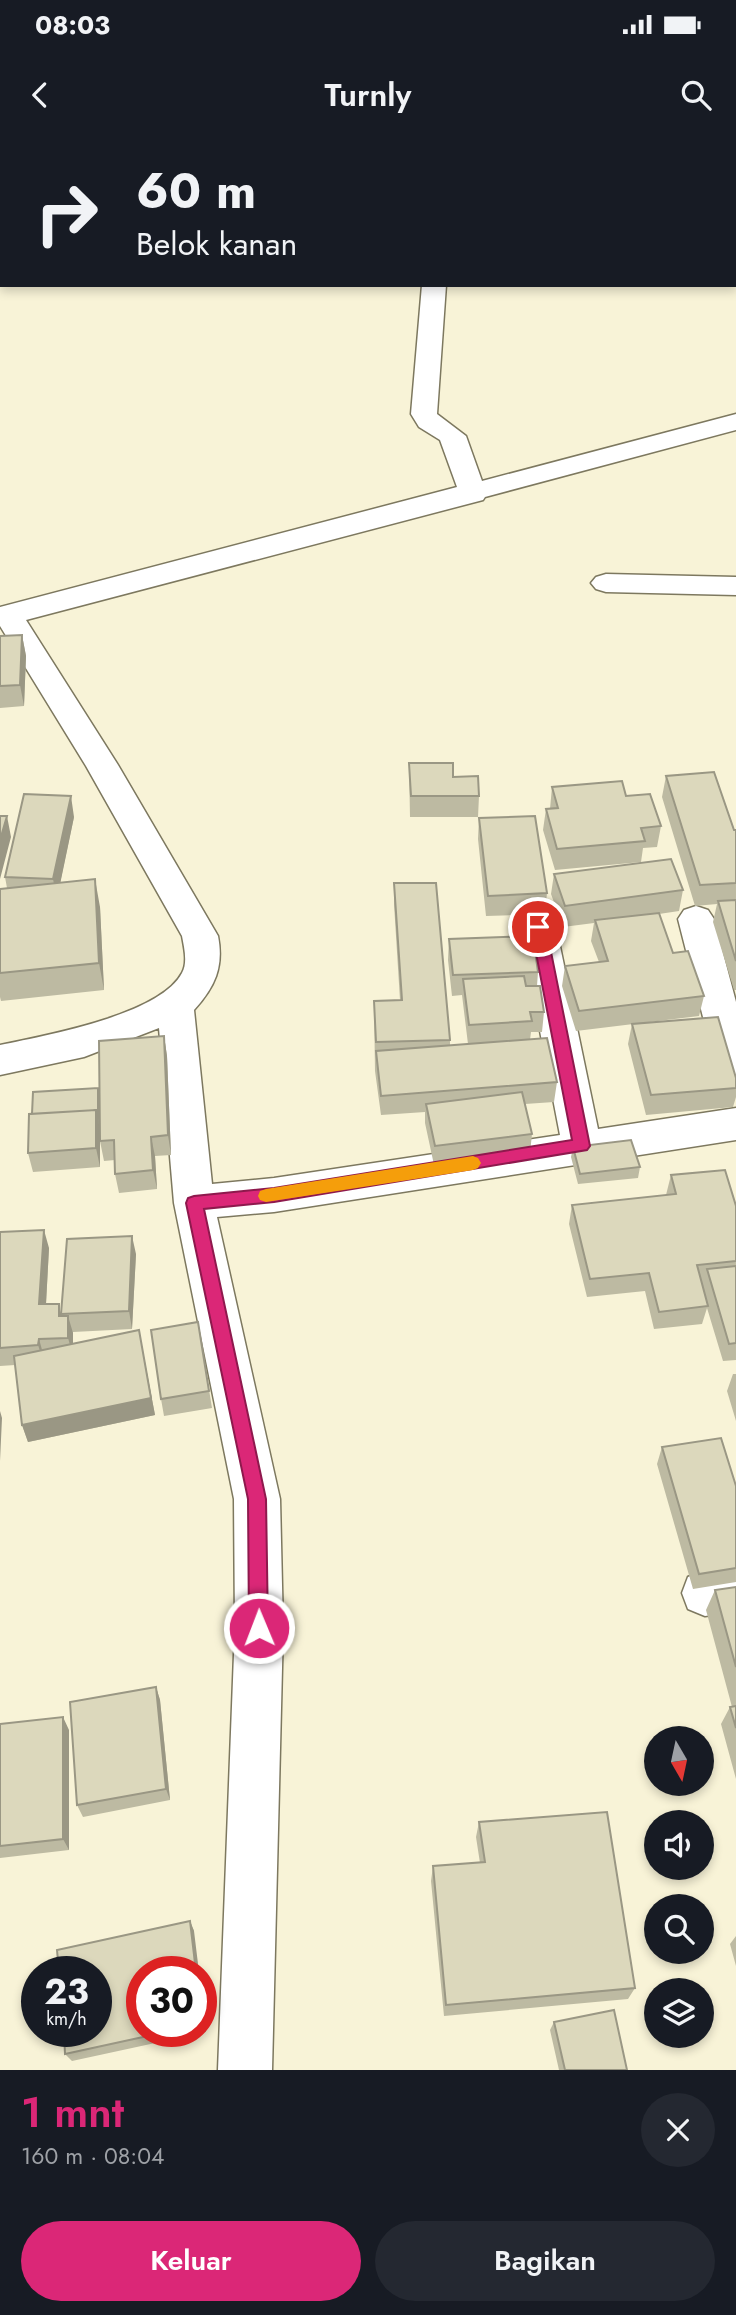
<!DOCTYPE html>
<html lang="id">
<meta charset="utf-8">
<style>
body{margin:0;font-family:Jost,sans-serif;background:#242831;color:#f1f3f6;height:100vh;display:flex;flex-direction:column;font-size:26px;white-space:nowrap}
*{box-sizing:border-box;margin:0}
p{font-size:23px;color:#9ea1a6}
.icon{flex:none;width:38px;height:38px;fill:none;stroke:currentColor;stroke-width:2;stroke-linecap:round;stroke-linejoin:round}
.map{position:relative;height:1930px;overflow:hidden}
.panel{display:flex;flex-direction:column;background:#171b24;flex:1}
.panel>*{flex:none}
.top-card{position:absolute;left:0px;top:0px;width:737px;height:147px;box-shadow:0 4px 10px #0003;background:#171b24;color:#f1f3f6;overflow:hidden}
.needle{width:46px;rotate:171deg}
.controls{position:absolute;left:644px;top:1586px;display:grid;gap:14px}
.controls a{display:grid;place-items:center;width:70px;height:70px;border-radius:50%;background:#171b24;box-shadow:0 4px 10px #0003;font-size:35px}
.speed{position:absolute;left:21px;top:1816px;display:flex;gap:14px;font-size:35px;font-weight:700;text-align:center}
.speed>*{display:grid;place-content:center;width:91px;height:91px;border-radius:50%;background:#171b24;box-shadow:0 4px 10px #0003;line-height:1}
.speed small{font-size:18px;font-weight:400}
.speed .limit{border:10px solid #d22;background:#fff;color:#111}
.pin{position:absolute;display:grid;place-items:center;width:60px;height:60px;color:#fff;margin:-30px;border:4px solid #fff;border-radius:50%;box-shadow:0 2px 7px #0007}
.me{position:absolute;width:77px;margin:-38px;rotate:359deg;stroke-linejoin:round;filter:drop-shadow(0 0 5px #0008)}
.turn{display:flex;align-items:center;gap:24px;height:147px;padding:0 21px;font-size:32px}
.turn .icon{width:91px;height:91px;stroke-width:2.5}
.turn b{display:block;font-size:49px;line-height:60px}
.round{display:grid;place-items:center;flex:none;width:74px;height:74px;border-radius:37px;background:#242831}
.summary{display:flex;align-items:center;justify-content:space-between;height:119px;padding:0 21px}
h1{font-size:42px;font-weight:600;line-height:52px;color:#db2777}
.action{display:flex;gap:14px;margin-top:auto;padding:14px 21px}
.action a{flex:1;height:80px;border-radius:42px;background:#db2777;color:#fff;font-size:28px;font-weight:600;line-height:80px;text-align:center}
.action a+a{background:#242831;color:#f1f3f6}
.status{display:flex;justify-content:space-between;align-items:center;height:49px;padding:0 35px;background:#171b24;direction:ltr}
.status svg{height:19px;fill:currentColor}
header{display:flex;justify-content:space-between;align-items:center;height:91px;padding:0 21px;background:#171b24;font-size:32px;font-weight:600}
.map>svg:first-child{display:block}
.lines{fill:none;stroke-linecap:round;stroke-linejoin:round}
.minor-casing{stroke:#7d785f;stroke-width:3}
.minor{fill:#fff;fill-rule:evenodd}
.wall{fill:#bdbaa2}
.shaded-wall{fill:#9a9784}
.building{fill:#dcd8bc;stroke:#9a9784;stroke-width:2}
.route{fill:#db2777;stroke:#8e194d;stroke-width:2}
.slow{fill:#f59e0b}
</style>
<div class="status"><b>08:03</b><svg viewBox="0 0 49 12"><path d="M0 12V9h3v3zM5 12V6h3v6zM10 12V3h3v9zM15 12V0h3v12zM26 1h20v11H26zM47 4h2v5h-2z"/></svg></div>
<header><svg class="icon" aria-label="back" viewBox="0 0 24 24"><path d="M15 5l-7 7 7 7"/></svg>Turnly<svg class="icon" aria-label="search" viewBox="0 0 24 24"><circle cx="10" cy="10" r="6"/><path d="M15 15l6 6"/></svg></header>
<div class="map">
<svg width="736" height="1930" viewBox="0 0 736 1930">
<rect width="100%" height="100%" fill="#f8f3d7"/>
<g class="lines">
<g class="minor-casing">
<path id="minor" d="M432,0H454V2H432Z
M627,0H668L667,2Z
M727,0H736V12L735,2Z
M422,145H446L437,274L466,296L482,341L736,274V290L485,357L483,360L26,480L118,625L218,796C224,827 215,847 194,870L212,1044L274,1038L560,995L520,787L525,778L538,774L551,778L556,787L598,989L736,968V1000L274,1072L217,1077L280,1359L283,1488L272,1930H218L235,1488L234,1359L174,1063L159,888L84,917L0,935V905C44,896 160,875 182,833C188,823 184,807 182,796L86,626L0,486V467L457,347L440,300L419,287L411,274Z
M606,434L736,437V455L606,452L596,449L591,443L596,437Z
M696,766L708,770L714,779L736,862V947L723,943L717,932L678,779L684,770Z
M736,1426V1472L705,1476L688,1469L682,1453L688,1437L705,1430Z"/>
</g>
<use href="#minor" class="minor"/>
</g>
<path class="wall" d="M22,495L26,516L24,566L0,568V496Z
M409,623L453,637L479,656L478,677H410Z
M666,636L734,690H736V850H734L713,782L717,764L695,766L662,657Z
M552,647L626,656L661,686L657,707L643,708L641,722L555,730L543,690L546,669H550Z
M74,677L60,743L100,767L104,850L1,861L0,857V749L7,748L5,737Z
M479,678L547,753L545,774L486,776L478,699Z
M554,734L683,750L679,771L659,774L673,813L704,856L699,876L576,891L562,846L565,826L599,822L591,801L594,783L563,787L551,754Z
M394,743L450,900V906L468,904L462,855L452,856L448,820L449,799L538,832L537,846L544,872L542,892H531L530,900L557,942L554,962L525,964L532,994L530,1013L434,1025L425,983V972L381,975L375,931L374,861L400,860L394,764Z
M632,884L736,938V957L733,967L646,975L628,904Z
M164,896L167,916L171,1015L155,1016L157,1049L119,1053L115,1034V1020L104,1021L100,1001V1027L33,1032L28,1013L32,974L99,953Z
M573,1007L640,1027L638,1038L578,1044L571,1017Z
M671,1035L736,1066V1220L723,1221L707,1168L702,1184L654,1189L645,1151L587,1157L569,1084L572,1065L666,1055Z
M0,1092L49,1108L46,1164L61,1172L136,1114L132,1189L73,1192V1204L142,1208L155,1275L28,1302L22,1285L15,1225L0,1226Z
M198,1182L212,1268L164,1276L161,1259Z
M733,1234H736V1281L727,1251Z
M662,1307L736,1346V1442L693,1449L657,1324Z
M736,1447V1639L721,1584L730,1567H732L706,1470L715,1450Z
M156,1547L160,1560L170,1660L83,1677L77,1665Z
M0,1584L69,1590V1710L0,1718Z
M479,1682L635,1848L628,1859L444,1876L431,1741L433,1726L480,1723L476,1697Z
M190,1781L194,1791L142,1892H201V1855L206,1892L72,1921L65,1914Z
M736,1796V1826L730,1804Z
M554,1882L627,1930H559L550,1890Z"/>
<path class="shaded-wall" d="M22,495L26,516L24,566L20,545Z
M71,656L74,677L57,759L53,739Z
M7,676L11,697L0,739V700Z
M95,739L100,767L104,850L99,823Z
M164,896L167,916L171,1015L168,995Z
M98,948L101,958L100,989L98,979Z
M96,970L100,989V1027L96,1008Z
M151,997L155,1016L157,1049L153,1030Z
M44,1090L49,1108L45,1182L39,1164Z
M132,1096L136,1114L132,1189L129,1171Z
M68,1176L73,1193V1215L68,1198Z
M139,1190L155,1275L28,1302L22,1285Z
M39,1199L44,1217V1223L38,1205Z
M0,1271L2,1278L0,1321Z
M156,1547L160,1560L170,1660L166,1649Z
M63,1577L69,1590V1710L63,1699Z
M190,1781L194,1791L199,1832H196Z
M201,1855L206,1892L202,1884Z"/>
<path class="building" d="M22,495L20,545L0,546V496Z
M409,623H453V637L478,636L479,656H411Z
M714,632L734,690H736V743L700,745L666,636Z
M622,641L626,656L650,654L661,686L641,688L645,701L557,709L546,669L558,668L552,647Z
M24,654L71,656L53,739L5,737Z
M0,676H7L0,700Z
M535,676L547,753L488,756L479,678Z
M671,719L683,750L565,766L554,734Z
M95,739L99,823L0,833V749Z
M394,743H436L450,900L376,902L374,861L402,860Z
M736,760V821L718,761Z
M659,773L673,813L688,811L704,856L579,871L565,826L608,821L595,780Z
M533,796L538,832L453,835L449,799Z
M524,836L526,846H540L544,872H530L532,881L469,885L463,839Z
M718,877L736,938V948L651,955L632,884Z
M164,896L168,995L151,997L153,1030L115,1034L114,1000L100,1001L99,901Z
M547,898L557,942L381,956L376,911Z
M98,948V979L96,970L32,974L33,952Z
M522,952L532,994L435,1006L426,964Z
M96,970V1008L28,1013L29,974Z
M631,1000L640,1027L580,1034L573,1007Z
M725,1030L736,1066V1121L697,1125L708,1166L659,1172L649,1133L590,1139L572,1065L676,1054L671,1035Z
M44,1090L39,1164H59V1176H68V1198L39,1199L38,1205L0,1208V1092Z
M132,1096L129,1171L61,1174L67,1099Z
M736,1126V1203L729,1204L707,1129Z
M198,1182L209,1251L161,1259L151,1190Z
M139,1190L151,1258L22,1285L14,1216Z
M721,1298L736,1346V1428L699,1434L662,1307Z
M736,1447V1527L715,1450Z
M156,1547L166,1649L77,1665L70,1562Z
M736,1566V1588L730,1567Z
M63,1577V1699L0,1706V1584Z
M607,1672L635,1848L446,1865L433,1726L485,1722L479,1682Z
M190,1781L196,1832H142V1892H166L65,1914L64,1892H96V1832H59L57,1810Z
M614,1870L627,1930H565L554,1882Z"/>
<path class="route" d="M538,782L546,787L590,1006L587,1010L274,1062L204,1069L266,1359L268,1488L266,1495L259,1498L252,1495L249,1488L248,1359L186,1063L188,1058L194,1056L274,1048L572,1000L531,787Z"/>
<path class="slow" d="M473,1016L478,1018L481,1023L478,1028L473,1030L266,1062L260,1060L258,1056L260,1051L266,1049Z"/>
</svg>
<div class="controls">
<a><svg class="needle" viewBox="-14 -14 28 28"><path d="M0-13l5 13h-10z" fill="#e53935"/><path d="M0 13l5-13h-10z" fill="#9ea1a6"/></svg></a>
<a><svg class="icon" aria-label="sound" viewBox="0 0 24 24"><path d="M4 9h4l5-4v14l-5-4H4zM17 9q2 3 0 6"/></svg></a>
<a><svg class="icon" aria-label="search" viewBox="0 0 24 24"><circle cx="10" cy="10" r="6"/><path d="M15 15l6 6"/></svg></a>
<a><svg class="icon" aria-label="layers" viewBox="0 0 24 24"><path d="M12 4l9 5-9 5-9-5zM3 14l9 5 9-5"/></svg></a>
</div>
<div class="speed"><div>23<small>km/h</small></div><div class="limit">30</div></div>
<div class="pin" style="left:538px;top:787px;background:#d93025"><svg class="icon" aria-label="arrive" viewBox="0 0 24 24"><path d="M6 21V4h12l-3 4 3 4H6"/></svg></div>
<svg class="me" style="left:259px;top:1488px" viewBox="-20 -20 40 40"><circle r="17" fill="#db2777" stroke="#fff" stroke-width="3"/><path d="M0-11L8 9 0 5-8 9z" fill="#fff"/></svg>
<div class="top-card">
<div class="turn"><svg class="icon" aria-label="right" viewBox="0 0 24 24"><path d="M7 20v-9h11M14 6l5 5-5 5"/></svg><div><b>60 m</b>Belok kanan</div></div>
</div>
</div>
<section class="panel">
<div class="summary"><div><h1>1 mnt</h1><p>160 m · 08:04</p></div><a class="round"><svg class="icon" aria-label="close" viewBox="0 0 24 24"><path d="M6 6l12 12M18 6L6 18"/></svg></a></div>
<div class="action"><a>Keluar</a><a>Bagikan</a></div>
</section>
